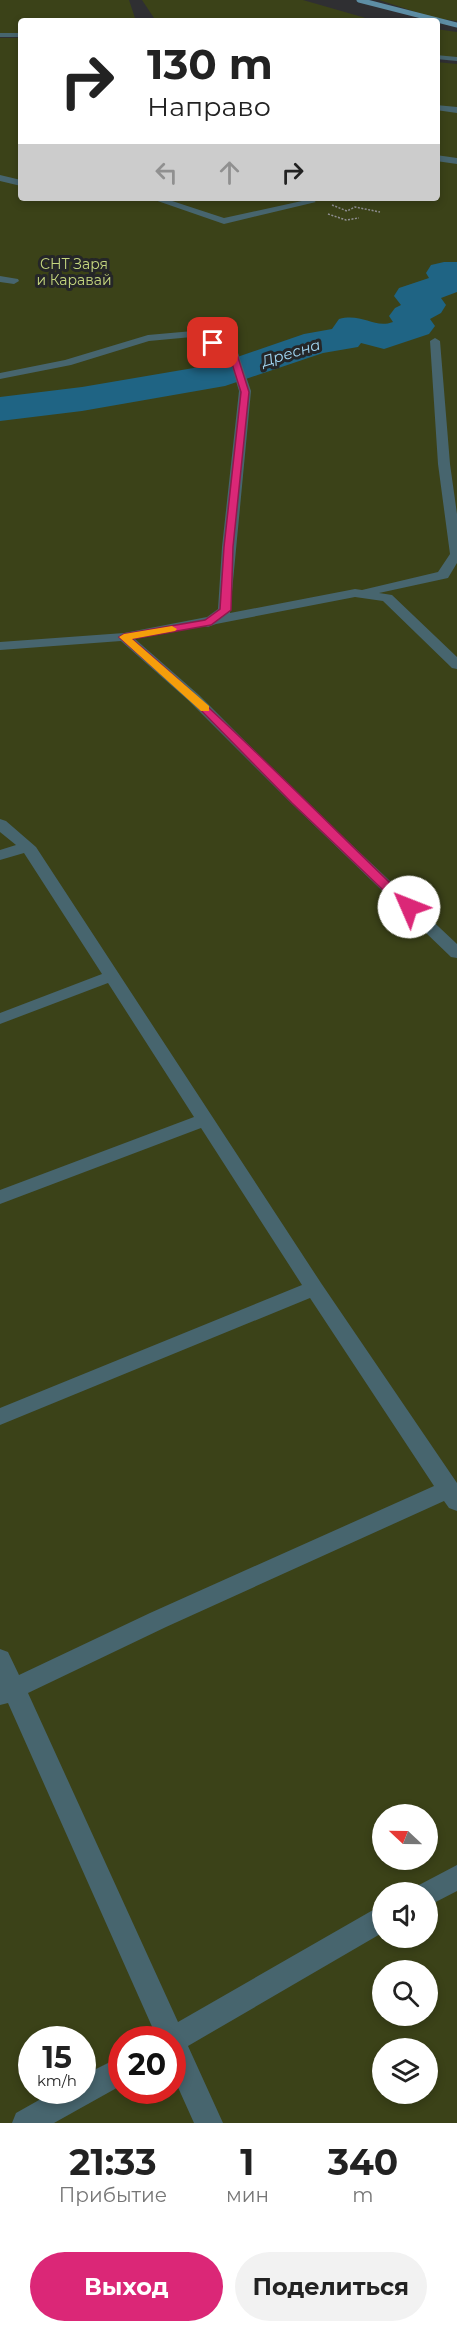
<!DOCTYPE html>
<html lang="ru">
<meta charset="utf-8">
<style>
body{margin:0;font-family:Montserrat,sans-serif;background:#f2f2f2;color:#222;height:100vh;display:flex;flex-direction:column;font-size:22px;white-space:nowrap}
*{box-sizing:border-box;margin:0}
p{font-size:20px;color:#767676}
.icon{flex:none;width:33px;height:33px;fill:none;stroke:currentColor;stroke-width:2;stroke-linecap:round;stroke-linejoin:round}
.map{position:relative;height:2123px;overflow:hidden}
.panel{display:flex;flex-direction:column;background:#fff;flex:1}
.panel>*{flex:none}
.top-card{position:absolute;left:18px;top:18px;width:422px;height:183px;border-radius:6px;box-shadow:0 3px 9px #0003;background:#fff;color:#222;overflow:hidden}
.needle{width:39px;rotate:292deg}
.tools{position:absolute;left:372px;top:1804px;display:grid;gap:12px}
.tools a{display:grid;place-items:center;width:66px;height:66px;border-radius:50%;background:#fff;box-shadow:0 3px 9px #0003;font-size:30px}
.speed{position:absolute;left:18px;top:2026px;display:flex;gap:12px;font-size:30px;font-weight:700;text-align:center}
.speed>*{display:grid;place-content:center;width:78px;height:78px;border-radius:50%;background:#fff;box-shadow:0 3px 9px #0003;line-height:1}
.speed small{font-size:15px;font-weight:400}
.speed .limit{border:9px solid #d22;background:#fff;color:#111}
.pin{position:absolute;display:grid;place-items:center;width:51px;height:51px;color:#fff;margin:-26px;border-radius:12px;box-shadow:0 3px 9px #0006}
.me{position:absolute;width:66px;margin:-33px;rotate:314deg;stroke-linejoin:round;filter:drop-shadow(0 0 4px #0008)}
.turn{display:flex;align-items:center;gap:21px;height:126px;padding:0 30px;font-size:27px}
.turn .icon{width:78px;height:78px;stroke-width:2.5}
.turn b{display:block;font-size:42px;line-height:51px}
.lanes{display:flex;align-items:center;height:57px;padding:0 30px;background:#0003;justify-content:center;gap:30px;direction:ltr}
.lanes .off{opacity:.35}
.eta{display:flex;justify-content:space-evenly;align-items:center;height:102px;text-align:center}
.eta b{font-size:36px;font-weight:700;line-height:42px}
.button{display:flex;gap:12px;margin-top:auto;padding:12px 30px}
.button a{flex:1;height:69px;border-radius:36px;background:#db2777;color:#fff;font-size:24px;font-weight:700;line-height:69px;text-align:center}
.button a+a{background:#f2f2f2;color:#222}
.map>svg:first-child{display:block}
.green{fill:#3b4218;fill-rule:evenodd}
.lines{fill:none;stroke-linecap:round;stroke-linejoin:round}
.stream{stroke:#5e8ea5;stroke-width:5}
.river{fill:#1f6484;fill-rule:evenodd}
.path{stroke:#8f8f92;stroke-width:1.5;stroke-dasharray:2 1.5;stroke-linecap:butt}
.lane{fill:#47656e;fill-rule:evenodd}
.route{fill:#db2777;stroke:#8e194d;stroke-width:1.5}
.slow{fill:#f59e0b}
.labels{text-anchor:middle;stroke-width:6;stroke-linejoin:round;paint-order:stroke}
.far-park-label{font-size:14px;fill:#c6d77f;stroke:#252628}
.far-water-label{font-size:15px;font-style:italic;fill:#a1d6f3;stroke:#252628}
</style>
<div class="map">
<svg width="457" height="2123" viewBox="0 0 457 2123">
<rect width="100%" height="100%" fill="#2f2f32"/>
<path class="green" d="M0,0H129L136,21H21V33L0,34Z
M142,0H303L376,21H156Z
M379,0H457V21L434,18Z
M436,29L457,32V60L437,58Z
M0,38H21V198H436L437,160L457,162V2123H0ZM382,1815H428V1860H382ZM382,1893H428V1938H382ZM382,1971H428V2016H382ZM32,2040H82V2091H32ZM122,2040H172V2091H122ZM382,2049H428V2094H382Z
M436,62L457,64V108L437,106Z
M436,109L457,112V159L437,156Z"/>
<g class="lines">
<path class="stream" d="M359,0L457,25"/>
<path class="river" d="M444,262H457V292L441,298L446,305L441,313L430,319L435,326L429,334L384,349L361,343L358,347L323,353L225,386L82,411L0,421V397L82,387L217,364L304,334L332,329L339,319C363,313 374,329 393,322L389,316L395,308L401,305L394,296L399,288L429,278L426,273L431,265Z"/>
<path class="path" d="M332,205L347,211L355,207L380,212
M328,214L346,220L359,218"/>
<path class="lane" d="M0,33H21V37H0Z
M436,55L457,57V61L436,59Z
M436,105L457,107V113L436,110Z
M436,155L457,158V164L436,161Z
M0,175L21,180V186L0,181Z
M149,198H163L224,218L311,199L316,202L224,224Z
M0,276L18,279L19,281L14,284L0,282Z
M193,331L237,350L251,391L230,613L355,589L362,590L438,572L450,554L438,464L430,341L435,338L440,341L450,464L457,514V563L448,578L379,593L392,595L457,657V669L452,668L383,601L355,597L216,624L208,627L203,626L135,639L199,695L301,797L457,944V958L451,957L291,803L189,701L121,641L0,650V642L124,633L207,617L218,609L222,547L239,391L228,354L192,337L149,341L71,365L0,379V373L65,360L148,335Z
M0,819L6,821L36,847L321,1283L457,1483V1511L449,1508L444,1501L166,1627L28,1693L178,2022L373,1910L382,1907V1933L188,2046L223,2123H194L172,2074V2040H158L8,1703L0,1705V1649L8,1652L19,1675L150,1613L434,1486L310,1298L0,1425V1408L302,1285L201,1128L0,1204V1190L194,1117L108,983L0,1024V1013L102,974L24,853L0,860V850L16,845L0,832Z
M457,1865V1891L428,1906V1893H415L419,1885Z
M122,2056V2085L54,2123H12L16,2113L55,2091H82V2076Z"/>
</g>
<path class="route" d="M213,341L236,351L249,392L233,547L231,610L211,625L132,639C230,723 320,816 413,905L415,907L413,910H404L292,803L191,700L119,637L124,634L205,620L220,609L224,547L241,392L229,354L210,345V342Z"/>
<path class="slow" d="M172,626L177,629L175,631L132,639L209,706V711H201L119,637L124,634Z"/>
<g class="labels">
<g class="far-park-label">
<text x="74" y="269">СНТ Заря<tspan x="74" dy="16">и Каравай</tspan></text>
</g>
<g class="far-water-label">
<text transform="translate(291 353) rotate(-17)" y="5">Дресна</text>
</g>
</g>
</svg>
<div class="tools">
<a><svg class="needle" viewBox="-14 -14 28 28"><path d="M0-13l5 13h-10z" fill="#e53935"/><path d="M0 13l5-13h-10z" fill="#767676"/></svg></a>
<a><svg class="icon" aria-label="sound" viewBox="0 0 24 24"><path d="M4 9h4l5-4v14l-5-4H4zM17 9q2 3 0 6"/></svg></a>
<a><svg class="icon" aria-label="search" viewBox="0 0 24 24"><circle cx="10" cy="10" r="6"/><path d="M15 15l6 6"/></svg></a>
<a><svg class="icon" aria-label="layers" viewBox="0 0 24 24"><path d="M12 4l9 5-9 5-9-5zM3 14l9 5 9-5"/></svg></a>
</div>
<div class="speed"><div>15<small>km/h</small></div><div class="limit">20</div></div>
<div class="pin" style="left:213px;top:343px;background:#d93025"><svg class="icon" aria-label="arrive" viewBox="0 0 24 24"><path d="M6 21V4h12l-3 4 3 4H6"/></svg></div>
<svg class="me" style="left:409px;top:907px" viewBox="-20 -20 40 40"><circle r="19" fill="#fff"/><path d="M0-13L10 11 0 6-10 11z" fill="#db2777"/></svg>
<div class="top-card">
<div class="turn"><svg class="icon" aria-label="right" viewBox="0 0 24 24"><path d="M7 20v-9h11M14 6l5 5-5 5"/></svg><div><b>130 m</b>Направо</div></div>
<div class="lanes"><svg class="icon off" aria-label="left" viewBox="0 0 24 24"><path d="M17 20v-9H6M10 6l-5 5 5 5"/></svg><svg class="icon off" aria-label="ahead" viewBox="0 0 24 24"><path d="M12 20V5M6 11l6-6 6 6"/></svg><svg class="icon" aria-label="right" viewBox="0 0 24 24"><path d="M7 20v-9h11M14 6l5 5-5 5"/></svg></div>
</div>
</div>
<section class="panel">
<div class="eta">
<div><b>21:33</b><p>Прибытие</p></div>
<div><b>1</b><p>мин</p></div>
<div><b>340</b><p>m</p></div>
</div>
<div class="button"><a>Выход</a><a>Поделиться</a></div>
</section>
